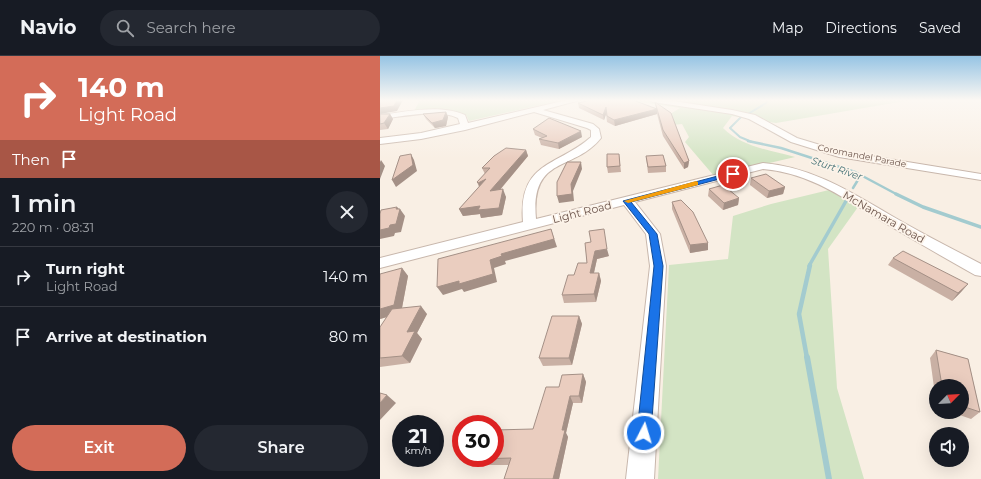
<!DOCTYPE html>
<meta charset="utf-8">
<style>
body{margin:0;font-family:Montserrat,sans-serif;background:#242831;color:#f1f3f6;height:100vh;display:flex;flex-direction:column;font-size:15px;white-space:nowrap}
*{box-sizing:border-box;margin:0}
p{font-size:13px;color:#9ea1a6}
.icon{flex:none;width:22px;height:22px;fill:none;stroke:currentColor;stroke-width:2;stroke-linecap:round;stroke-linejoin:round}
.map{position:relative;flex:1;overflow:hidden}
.side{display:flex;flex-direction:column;background:#171b24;width:380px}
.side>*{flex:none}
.guide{background:#d36c58;color:#fff;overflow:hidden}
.needle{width:26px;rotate:66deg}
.buttons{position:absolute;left:549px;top:323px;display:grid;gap:8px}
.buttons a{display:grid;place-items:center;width:40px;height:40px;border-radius:50%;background:#171b24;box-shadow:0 4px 16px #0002;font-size:20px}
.speed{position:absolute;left:12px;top:359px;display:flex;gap:8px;font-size:20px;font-weight:700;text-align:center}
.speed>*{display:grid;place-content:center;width:52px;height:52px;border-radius:50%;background:#171b24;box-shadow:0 4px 16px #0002;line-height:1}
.speed small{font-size:10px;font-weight:400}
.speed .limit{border:6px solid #d22;background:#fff;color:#111}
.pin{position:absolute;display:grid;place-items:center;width:34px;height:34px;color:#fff;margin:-17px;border:2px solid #fff;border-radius:50%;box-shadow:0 1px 4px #0007}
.me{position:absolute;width:44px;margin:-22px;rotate:5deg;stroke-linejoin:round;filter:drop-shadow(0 0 3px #0008)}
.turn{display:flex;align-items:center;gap:14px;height:84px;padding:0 12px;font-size:18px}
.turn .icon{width:52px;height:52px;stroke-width:2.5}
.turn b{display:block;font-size:28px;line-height:34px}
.then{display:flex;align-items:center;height:38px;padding:0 12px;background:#0003;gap:8px;font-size:15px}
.round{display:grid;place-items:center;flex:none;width:42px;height:42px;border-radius:21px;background:#242831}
.headline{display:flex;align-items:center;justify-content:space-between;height:68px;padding:0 12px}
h1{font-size:24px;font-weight:600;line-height:30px}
.cta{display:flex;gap:8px;margin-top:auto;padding:8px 12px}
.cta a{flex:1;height:46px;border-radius:24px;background:#d36c58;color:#fff;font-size:16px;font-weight:600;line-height:46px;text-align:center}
.cta a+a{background:#242831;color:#f1f3f6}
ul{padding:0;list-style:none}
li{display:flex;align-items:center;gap:12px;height:60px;padding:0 12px;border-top:1px solid #363941}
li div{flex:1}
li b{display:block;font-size:15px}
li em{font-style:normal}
header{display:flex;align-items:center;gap:24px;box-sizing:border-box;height:56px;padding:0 20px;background:#171b24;border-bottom:1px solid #363941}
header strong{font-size:19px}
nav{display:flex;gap:22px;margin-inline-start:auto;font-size:14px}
.search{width:280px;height:36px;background:#242831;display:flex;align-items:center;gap:10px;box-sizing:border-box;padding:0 14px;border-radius:22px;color:#9ea1a6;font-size:15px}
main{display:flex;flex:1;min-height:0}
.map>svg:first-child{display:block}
.green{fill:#d3e4c4}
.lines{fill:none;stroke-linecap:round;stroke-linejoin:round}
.stream-far4{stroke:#a3cbcf;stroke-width:2}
.stream-far3{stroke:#a3cbcf;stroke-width:2.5}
.stream-far2{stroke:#a3cbcf;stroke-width:3.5}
.stream-far1{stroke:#a3cbcf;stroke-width:4.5}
.stream{stroke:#a3cbcf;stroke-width:6}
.minor-casing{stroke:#c8b7ac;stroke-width:2}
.minor{fill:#fff;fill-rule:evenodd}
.wall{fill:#c9b0a4}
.shaded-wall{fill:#a49086}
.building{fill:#eacdbf;stroke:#a49086}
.route{fill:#1a73e8;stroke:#114b97}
.slow{fill:#f59e0b}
.labels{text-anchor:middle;stroke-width:3.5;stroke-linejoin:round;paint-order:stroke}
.far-street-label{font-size:9px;fill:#6d564d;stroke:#fcf3e9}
.far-water-label{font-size:10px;font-style:italic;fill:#477377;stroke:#fcf3e9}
.street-label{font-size:11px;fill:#6d564d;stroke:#fcf3e9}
</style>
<header>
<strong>Navio</strong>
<div class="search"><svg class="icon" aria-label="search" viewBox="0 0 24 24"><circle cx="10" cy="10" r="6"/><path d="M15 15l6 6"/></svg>Search here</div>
<nav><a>Map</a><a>Directions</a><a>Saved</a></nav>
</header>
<main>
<section class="side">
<div class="guide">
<div class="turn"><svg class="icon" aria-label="right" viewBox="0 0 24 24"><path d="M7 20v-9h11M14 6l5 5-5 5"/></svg><div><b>140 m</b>Light Road</div></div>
<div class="then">Then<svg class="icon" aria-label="arrive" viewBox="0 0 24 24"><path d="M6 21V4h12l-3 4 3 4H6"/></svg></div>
</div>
<div class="headline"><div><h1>1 min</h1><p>220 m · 08:31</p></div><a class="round"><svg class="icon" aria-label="close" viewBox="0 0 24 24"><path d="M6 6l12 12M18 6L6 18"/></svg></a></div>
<ul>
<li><svg class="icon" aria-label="right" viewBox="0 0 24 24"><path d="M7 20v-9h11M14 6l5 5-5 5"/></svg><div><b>Turn right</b><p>Light Road</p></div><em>140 m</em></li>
<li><svg class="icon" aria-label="arrive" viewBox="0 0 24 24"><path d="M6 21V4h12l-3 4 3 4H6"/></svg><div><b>Arrive at destination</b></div><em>80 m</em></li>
</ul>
<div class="cta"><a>Exit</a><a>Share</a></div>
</section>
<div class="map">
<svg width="601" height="423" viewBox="0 0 601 423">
<rect width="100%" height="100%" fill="#f9efe4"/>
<path class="green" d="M40,44H183L89,65L86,59C69,52 51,56 33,57Z
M248,44H531L396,67L352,60L343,72C362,91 390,94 415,101L334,120L305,86L309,81L302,68L292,69L287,60L300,52Z
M449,134L478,151L448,193L457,332L484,423H278L289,209L348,203L353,160L391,148Z"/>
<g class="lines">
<path class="stream-far4" d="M368,58L386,47L388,44
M362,60L350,72L360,81L372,86"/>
<path class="stream-far3" d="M368,85L401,92L475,116L518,139
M473,132L481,119"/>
<path class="stream-far2" d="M516,138L543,151L601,171
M429,210L466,145"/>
<path class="stream-far1" d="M427,302L419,258L430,209"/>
<path class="stream" d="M427,301L449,423"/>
<g class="minor-casing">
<path id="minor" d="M187,44H200L163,54L213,68L219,73L221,82C194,116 150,99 156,163L383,107C432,111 471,136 512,160C541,177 571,192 601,208V220L595,219C565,202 535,185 505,167C465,143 431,117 383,113L255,146L280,178L286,210L274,423H246L270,210L266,178L244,149L0,212V202L143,166C138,105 177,111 211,81V74L207,72L154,56L85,74L41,83L0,88V82L41,77L80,68L78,62C56,52 24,61 0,63V59C27,56 59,48 85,59L88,67Z
M269,44H287L352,54L375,59L417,82L460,95L601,118V124L459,101L411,86L369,63L352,58L273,46Z"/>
</g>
<use href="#minor" class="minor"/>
</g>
<path class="wall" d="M228,45L276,52L275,46L309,105L308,111L304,113L283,80L277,58L235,70L227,66L226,57L224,64L199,52L198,47Z
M66,56L68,61L66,70L55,72L46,63L43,58Z
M0,58H10L13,63L8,73L0,74Z
M153,73L202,81L179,93L161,89L159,83L162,82L155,79Z
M146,94L148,100L120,134L126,141L122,159L101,162L100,158L83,160L79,153L99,131L97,126L105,118L102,112Z
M239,98L241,116L228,117L227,111Z
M266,100L286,110V116L268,117Z
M371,122L405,131L403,138L387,142L370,129Z
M329,133L359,142L358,149L343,154L328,140Z
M292,146L328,194L310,197L292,153Z
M205,187L229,200L217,203L214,217H219L221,225L216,246L184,247L182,239L207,207Z
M513,202L588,228L581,236L572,245L508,209Z
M22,212L28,220L22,252L47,258L37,277L42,283L30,307L0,311V271L7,261L0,263Z
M199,260L202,268L192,309L163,310L159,302Z
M556,294L588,303L600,356L591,363L571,356H582V330H556V346L550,302Z
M203,318L206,326L202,347H193L186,377L188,381L179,423H124L129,409H104L97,403L153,373L179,331Z"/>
<path class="shaded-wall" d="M17,44H23L17,55L0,58V52Z
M226,51L227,56L224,64L223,59Z
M277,53V58L235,70L234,64Z
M66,56L68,61L66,70L55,72L52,67Z
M10,58L13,63L8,73L4,67Z
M201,75L202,81L179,93L178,87Z
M146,94L148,100L113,142L110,135Z
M31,98L34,104L37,115L16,131L12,124Z
M1,104L5,110L0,123V106Z
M309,105L308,111L304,113V107Z
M201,106L202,113L193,135L194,145L179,147L177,140Z
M106,123L101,134L98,127Z
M405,131L403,138L387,142L389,135Z
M123,133L126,141L122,159L101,162L100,158L83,160L79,153Z
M359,142L358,149L343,154L344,147Z
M17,151L20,154V153L25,160L21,176L15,177L14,180L0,183V174L10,169Z
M171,173L177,191L125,205L126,208L114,212L117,226L84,236L82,233L63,239L57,231L121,198Z
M328,187V194L310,197V189Z
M227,193L229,200L217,203L212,225L210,217L215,195Z
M22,212L28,220L21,257L0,263V253Z
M219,217L221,225L216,246L214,238Z
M588,228L581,236L572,245L578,237Z
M41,250L47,258L37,277L42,283L30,307L22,300L27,276Z
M199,260L202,268L192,309L189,302Z
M203,318L206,326L202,347L199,340Z
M7,339L16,347L0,364V347Z
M190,340L193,347L186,377L188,381L179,423H173L182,374Z"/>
<path class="building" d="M0,44H17L14,50L0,52Z
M211,44H225L228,45L233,44H253L277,53L275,46L291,57L309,105L304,107L283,74L277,53L234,64L227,60L226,51L223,59L198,47Z
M66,56L63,64L52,67L43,58Z
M0,58H10L4,67L0,68Z
M169,62L201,75L178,87L159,83L167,80L153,73Z
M126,92L146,94L110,135L123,133L119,152L98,154L100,150L79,153L106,123L98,127L97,126L110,112H102L114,100Z
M31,98L33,109L12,124L20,100Z
M227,98H239L240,110L227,111Z
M283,99L286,110L268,111L266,100Z
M187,106H201L191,128L192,138L177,140V126Z
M386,118L405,131L389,135L371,122Z
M343,129L359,142L344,147L329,133Z
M301,144L313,156L328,187L310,189L292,146Z
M17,151L16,153H20L16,168L10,169L9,172L0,174V158L1,154Z
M171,173L174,183L121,198L122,200L110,204L113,218L79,228V225L57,231L58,203Z
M224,173L227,193L215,195L210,217H219L214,238L182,239L188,219H194L198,207H207L205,187L211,186L209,175Z
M523,195L588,228L578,237L513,202Z
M22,212L14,249L0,253V218Z
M41,250L27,276L35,275L22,300L0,302V271L12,253Z
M172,260H199L189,302H159Z
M556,294L588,303L600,356L582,350V330H562Z
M203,318L199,340H190L182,374H185L173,423H124L131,402L97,403L98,402H115V374L153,373L166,331H179L182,319Z
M0,337L7,339L0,347Z"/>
<linearGradient id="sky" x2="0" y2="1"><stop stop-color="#96c4e4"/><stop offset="0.43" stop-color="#fcf8f3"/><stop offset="1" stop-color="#fcf8f3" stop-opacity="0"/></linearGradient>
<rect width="601" height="103" fill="url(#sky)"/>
<path class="route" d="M353,116L356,118L355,119L251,146L277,178L283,210L271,377L269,382L264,384L259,382L257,377L274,210L269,178L243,145Z"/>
<path class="slow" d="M316,125L318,126V129L248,147L244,145Z"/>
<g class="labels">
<g class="far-street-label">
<text transform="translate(482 100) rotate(11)" y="3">Coromandel Parade</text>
</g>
<g class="far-water-label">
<text transform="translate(457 112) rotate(19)" y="4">Sturt River</text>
</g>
<g class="street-label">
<text transform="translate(202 156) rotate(-14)" y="4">Light Road</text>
<text transform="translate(504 161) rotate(30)" y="4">McNamara Road</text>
</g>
</g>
</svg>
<div class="buttons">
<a><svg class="needle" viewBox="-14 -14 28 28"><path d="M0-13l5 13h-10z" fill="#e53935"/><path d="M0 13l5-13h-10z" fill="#9ea1a6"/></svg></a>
<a><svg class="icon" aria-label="sound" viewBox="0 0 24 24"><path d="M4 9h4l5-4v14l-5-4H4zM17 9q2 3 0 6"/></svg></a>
</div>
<div class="speed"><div>21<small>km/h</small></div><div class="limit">30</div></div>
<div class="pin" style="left:353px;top:118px;background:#d93025"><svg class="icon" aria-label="arrive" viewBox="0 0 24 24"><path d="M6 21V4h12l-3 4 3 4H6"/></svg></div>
<svg class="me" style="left:264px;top:377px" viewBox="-20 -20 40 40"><circle r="17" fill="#1a73e8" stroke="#fff" stroke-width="3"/><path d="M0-11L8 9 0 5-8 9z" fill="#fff"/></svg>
</div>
</main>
